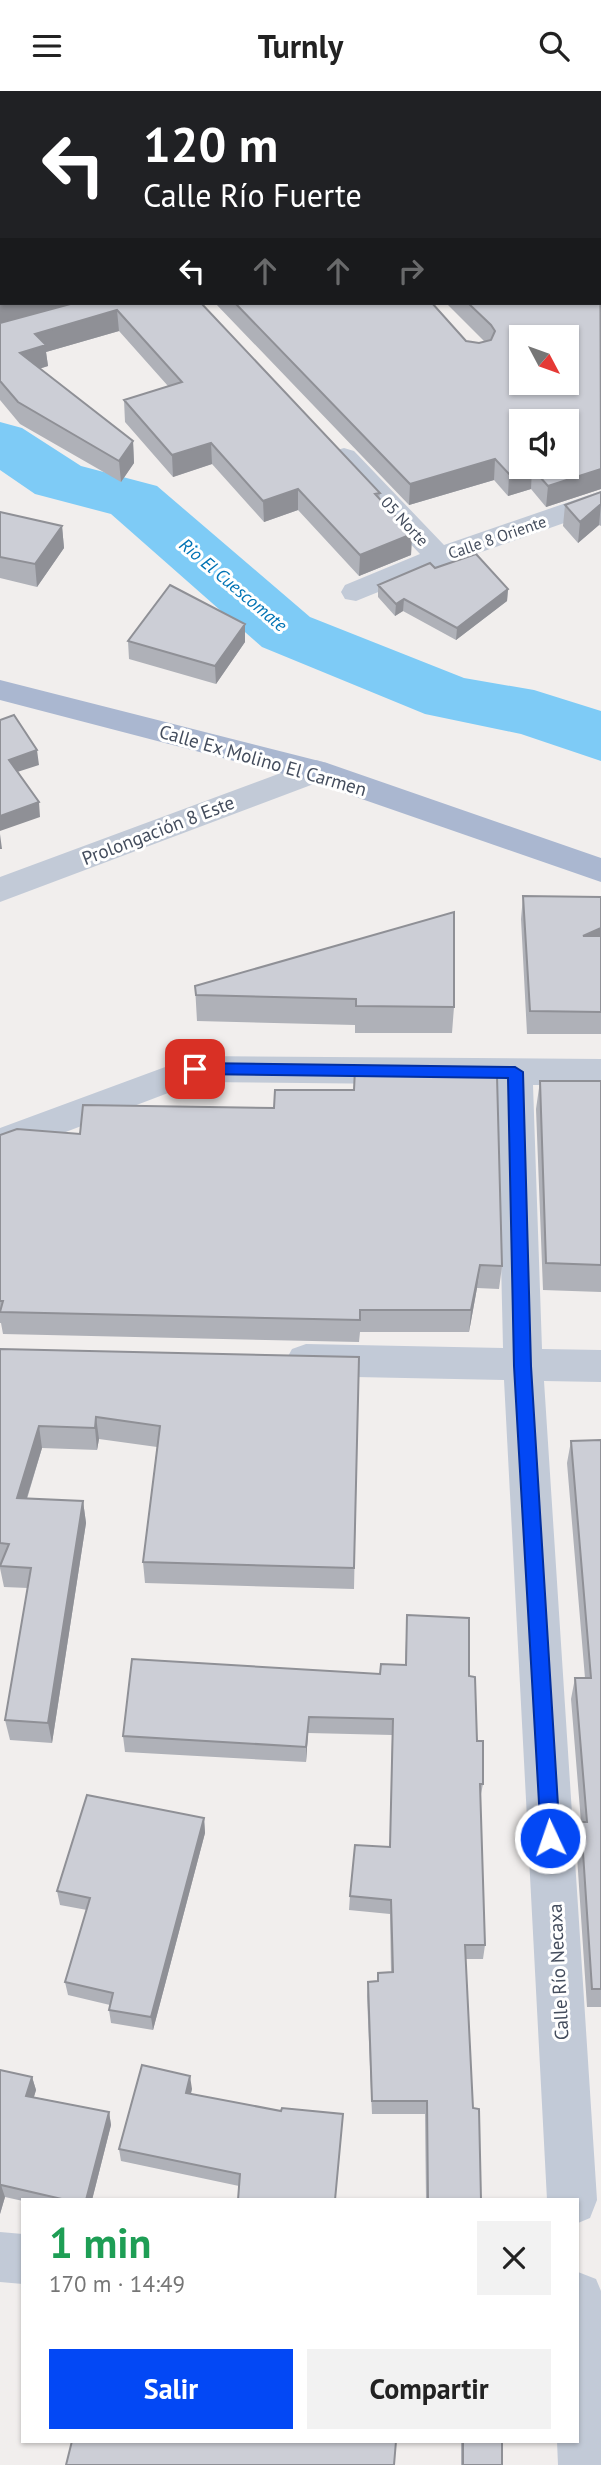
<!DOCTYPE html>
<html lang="es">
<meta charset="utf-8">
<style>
body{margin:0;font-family:"PT Sans",sans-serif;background:#f2f2f2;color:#222;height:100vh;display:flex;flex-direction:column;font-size:26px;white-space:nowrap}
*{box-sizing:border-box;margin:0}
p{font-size:23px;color:#767676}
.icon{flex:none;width:38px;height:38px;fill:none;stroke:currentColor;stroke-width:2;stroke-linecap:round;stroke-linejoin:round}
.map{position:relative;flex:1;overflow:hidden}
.details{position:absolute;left:21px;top:2107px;width:558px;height:245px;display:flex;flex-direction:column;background:#fff;border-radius:0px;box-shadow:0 2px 5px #0004}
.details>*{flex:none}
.guide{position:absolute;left:0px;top:0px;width:602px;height:214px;box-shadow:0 2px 5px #0004;background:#202124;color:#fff;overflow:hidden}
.needle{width:46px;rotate:131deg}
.fabs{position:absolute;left:509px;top:234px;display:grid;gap:14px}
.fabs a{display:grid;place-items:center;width:70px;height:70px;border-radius:0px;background:#fff;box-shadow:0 2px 5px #0004;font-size:35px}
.pin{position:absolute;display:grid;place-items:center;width:60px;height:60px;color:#fff;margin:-30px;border-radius:14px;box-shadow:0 4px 10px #0006}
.me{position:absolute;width:77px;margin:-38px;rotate:357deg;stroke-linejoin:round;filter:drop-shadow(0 0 5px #0008)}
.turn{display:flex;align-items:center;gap:24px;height:147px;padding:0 28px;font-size:32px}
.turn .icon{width:91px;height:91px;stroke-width:2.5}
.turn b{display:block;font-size:49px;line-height:60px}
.lanes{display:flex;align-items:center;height:66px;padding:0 28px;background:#0003;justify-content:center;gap:35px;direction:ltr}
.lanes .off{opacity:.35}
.round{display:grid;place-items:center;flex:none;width:74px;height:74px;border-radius:0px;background:#f2f2f2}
.summary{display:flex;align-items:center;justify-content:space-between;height:119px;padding:0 28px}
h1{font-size:42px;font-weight:800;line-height:52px;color:#1e9e55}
.action{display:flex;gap:14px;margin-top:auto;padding:14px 28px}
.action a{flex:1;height:80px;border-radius:0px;background:#0348f5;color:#fff;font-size:28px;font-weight:800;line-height:80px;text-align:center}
.action a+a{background:#f2f2f2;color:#222}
header{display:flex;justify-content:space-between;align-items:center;height:91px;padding:0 28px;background:#fff;font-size:32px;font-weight:800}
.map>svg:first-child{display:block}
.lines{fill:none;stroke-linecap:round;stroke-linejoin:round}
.river{fill:#7ecbf6;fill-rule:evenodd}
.minor{fill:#c2cad7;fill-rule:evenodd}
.primary{fill:#aab7d0;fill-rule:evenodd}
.wall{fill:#afb1b8}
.shaded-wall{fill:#8f9096}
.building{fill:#ccced6;stroke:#8f9096;stroke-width:2;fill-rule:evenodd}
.route{fill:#0348f5;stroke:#022f9f;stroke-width:2}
.labels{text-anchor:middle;stroke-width:6;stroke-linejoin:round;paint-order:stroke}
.far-street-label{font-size:16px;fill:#444d5d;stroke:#fff}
.far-water-label{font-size:18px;font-style:italic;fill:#0073b4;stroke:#fff}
.street-label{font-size:19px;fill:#444d5d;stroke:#fff}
</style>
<header><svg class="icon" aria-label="menu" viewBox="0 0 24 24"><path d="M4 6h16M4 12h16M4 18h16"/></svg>Turnly<svg class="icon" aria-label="search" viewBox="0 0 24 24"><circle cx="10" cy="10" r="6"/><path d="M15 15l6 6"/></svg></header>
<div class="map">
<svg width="601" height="2374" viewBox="0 0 601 2374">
<rect width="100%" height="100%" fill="#f1eeed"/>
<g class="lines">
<path class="river" d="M0,331L22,337L81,375L157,395L310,526L464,587L534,599L601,620V670L521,643L425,623L262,556L111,423L35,403L0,379Z"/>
<path class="minor" d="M344,357L354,360L444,454L601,400V419L450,472L356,510L345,508L341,501L345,494L420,463L334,372L330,366L334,360Z
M316,669L327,672L332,680L327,688L0,811V786Z
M195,965L601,968V994H533L542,1258L601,1259V1291L544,1290L597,2109L590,2127L578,2132V2109H547L504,1289L306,1285L292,1280L286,1269L292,1258L306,1253L503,1257L497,994L197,991L0,1066V1037Z
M0,2141L23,2143V2193L0,2191Z
M578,2181L596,2188L601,2200V2374H558L557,2350H578Z"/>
<path class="primary" d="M0,589L327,672L601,767V791L307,689L0,609Z"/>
</g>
<path class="wall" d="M0,0H252L245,2H2V212H201L380,402L379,408L412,443L411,464L359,485L298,419L264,431L212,373L173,386L125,331L124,309L168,295L119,240L46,261L48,275L39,278L133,350L134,372L121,391L20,333L0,309Z
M256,0H601V398L546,416L531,398L508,405L494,389L409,414L215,212H432L466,250L479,252L485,251L446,212H600V2H258Z
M601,401V435L599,434L578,452L563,435L565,414Z
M0,421L62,435L64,457L37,496L0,487Z
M435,477L508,498L507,510L456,549L403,520L395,525L378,506V494Z
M128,550L245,551L216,593L129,568Z
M523,805L601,806V943H527L521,828Z
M195,895L454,916L452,942H355V934L197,930Z
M540,990H601V1201L543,1199L536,1018Z
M0,1044L502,1175L499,1198L477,1197L469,1241H360L359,1251L3,1243L1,1232H0Z
M0,1258L359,1266L354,1498L145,1492L143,1471L157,1356L99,1348L97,1359L42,1357L27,1408L83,1410L86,1432L52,1652L10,1649L5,1629L28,1497L4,1496L0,1477Z
M601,1349V1916H587L576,1750L581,1731L571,1608L575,1587H585L567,1372L571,1350Z
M407,1524L469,1585L483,1693L480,1708L485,1854L483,1868H465L473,2017L481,2109H426L425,2023H372L367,1905L368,1891L377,1890L378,1882L391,1881L390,1823L349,1819L350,1805L390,1756L392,1644L308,1642L306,1671L125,1661L123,1645L380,1583L405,1574Z
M204,1727L205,1742L153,1939L111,1932L109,1919L110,1914L68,1904L65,1891L87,1819L60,1814L57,1800Z
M0,1979L32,1986L36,1999L34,2006L109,2021L111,2034L92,2109H23V2110L5,2106L0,2123Z
M192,1998L191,2003L342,2036L239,2095L121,2070L119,2058Z
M461,2350H502V2374H461Z"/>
<path class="shaded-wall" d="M166,0H252L245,2H159Z
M2,84V106H0V85Z
M2,211V212H74L0,233V212Z
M117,219L119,240L46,261L48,275L22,283L20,262L35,243Z
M133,350L134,372L121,391L119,370Z
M211,352L212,373L173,386L172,364Z
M495,368L494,389L409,414L410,393Z
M532,377L531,398L508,405L509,383Z
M601,378V398L546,416L548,395Z
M298,398V419L264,431L263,410Z
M601,413L599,434L578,452L580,431Z
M62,435L64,457L37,496L35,473Z
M412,443L411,464L359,485L360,464Z
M508,498L507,510L456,549L457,537Z
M404,508L403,520L395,525L396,513Z
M245,533V551L216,593L215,575Z
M37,659L39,674L11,683L9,669Z
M39,711L40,726L0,740V725Z
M0,743L2,758H0Z
M601,837V858L583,845Z
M480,1174L477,1197L469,1241L471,1219Z
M96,1326L99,1348L97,1359L95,1337Z
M39,1335L42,1357L20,1429L17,1407Z
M83,1410L86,1432L52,1652L48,1632Z
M309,1626L308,1642L306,1671V1656Z
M204,1727L205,1742L153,1939L151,1926Z
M190,1985L192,1998L187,2015L186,2002Z
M32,1986L36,1999L30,2018L26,2005Z
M109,2021L111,2034L92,2109H86Z
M1,2094L5,2106L0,2123V2096Z"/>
<path class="building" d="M0,0H166L159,2H2V85H0Z
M279,0H601V50L600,2H281Z
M600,97L601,378L548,395L532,377L509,383L495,368L410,393L235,212H432L466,250L479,252L491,249L495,240L491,234L468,212H600ZM522,247H567V292H522ZM522,331H567V376H522Z
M2,103V211L0,212V104Z
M74,212H201L380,402L375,403L412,443L360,464L298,398L263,410L211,352L172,364L124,309L182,291L117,219L35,243L46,254L20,262L133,350L119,370L18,311L0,290V232Z
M601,401V413L580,431L565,414Z
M0,421L62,435L35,473L0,466Z
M476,463L508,498L457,537L404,508L396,513L378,494L430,472L435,477Z
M170,494L245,533L215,575L128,550Z
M14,624L37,659L9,669L39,711L0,725V629Z
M523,805L601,806V837L583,845H601V921L530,920Z
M454,821V916L356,915V908L196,904L195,895Z
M355,978L497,985L502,1175L480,1174L471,1219H360V1229L0,1221L3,1210H0V1044L17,1038L80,1043L83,1014L274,1017L275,999H354Z
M540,990H601V1174L546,1172Z
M0,1258L359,1266L354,1477L143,1471L160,1335L96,1326L95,1337L39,1335L17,1407L83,1410L48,1632L5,1629L31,1477L0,1475L9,1453L0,1452Z
M601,1349V1898H592L581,1731H587L575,1587H591L571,1350Z
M407,1524L469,1527V1585L475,1586L477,1650H483V1693H480L485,1854H465L473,2017L479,2018L481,2109H428L427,2010H372L368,1891L378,1890V1882L393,1881L391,1809L350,1805L355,1754L390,1756L393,1628L309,1626L306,1656L123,1645L132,1568L380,1583L381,1573L406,1574Z
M87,1704L204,1727L151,1926L109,1919L113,1902L65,1891L90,1807L57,1800Z
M142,1974L190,1985L186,2002L281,2020L282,2017L343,2023L335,2109H238L240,2083L119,2058Z
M0,1979L32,1986L26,2005L109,2021L86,2109H66L1,2094L0,2096Z
M72,2350H396L394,2374H66Z
M463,2350H502V2374H463Z"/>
<path class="route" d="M195,972L515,976L523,981L531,1275L560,1747L557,1753L550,1756L544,1753L541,1747L514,1275L508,987L195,983L188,978Z"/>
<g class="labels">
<g class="far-street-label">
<text transform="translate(405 430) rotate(47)" y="6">05 Norte</text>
<text transform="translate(497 446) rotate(-19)" y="6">Calle 8 Oriente</text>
</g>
<g class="far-water-label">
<text transform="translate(233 494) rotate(40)" y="6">Rio El Cuescomate</text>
</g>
<g class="street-label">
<text transform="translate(263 669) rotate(16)" y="7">Calle Ex Molino El Carmen</text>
<text transform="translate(158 739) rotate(-21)" y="7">Prolongación 8 Este</text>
<text transform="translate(558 1881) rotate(-93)" y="7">Calle Río Necaxa</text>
</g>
</g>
</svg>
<div class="fabs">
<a><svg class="needle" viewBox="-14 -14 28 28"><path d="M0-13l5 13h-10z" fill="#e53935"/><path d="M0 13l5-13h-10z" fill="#767676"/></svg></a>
<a><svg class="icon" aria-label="sound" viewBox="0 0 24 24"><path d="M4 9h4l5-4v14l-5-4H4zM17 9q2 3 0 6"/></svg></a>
</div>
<div class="pin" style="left:195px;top:978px;background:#d93025"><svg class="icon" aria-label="arrive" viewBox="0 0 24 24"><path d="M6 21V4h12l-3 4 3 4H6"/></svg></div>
<svg class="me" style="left:550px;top:1747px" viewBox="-20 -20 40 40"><circle r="17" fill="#0348f5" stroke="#fff" stroke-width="3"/><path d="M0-11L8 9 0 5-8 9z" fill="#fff"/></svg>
<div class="guide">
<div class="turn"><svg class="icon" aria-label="left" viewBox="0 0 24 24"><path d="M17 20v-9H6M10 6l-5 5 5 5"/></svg><div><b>120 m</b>Calle Río Fuerte</div></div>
<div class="lanes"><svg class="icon" aria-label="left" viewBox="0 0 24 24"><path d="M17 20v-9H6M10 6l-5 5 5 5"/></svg><svg class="icon off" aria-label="ahead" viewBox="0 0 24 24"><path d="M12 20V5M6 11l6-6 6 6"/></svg><svg class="icon off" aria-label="ahead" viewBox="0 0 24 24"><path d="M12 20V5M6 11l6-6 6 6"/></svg><svg class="icon off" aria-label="right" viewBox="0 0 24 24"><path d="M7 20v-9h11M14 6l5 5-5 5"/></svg></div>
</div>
<section class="details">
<div class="summary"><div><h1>1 min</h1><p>170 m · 14:49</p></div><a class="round"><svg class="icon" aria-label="close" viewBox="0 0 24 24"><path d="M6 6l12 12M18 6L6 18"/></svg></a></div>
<div class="action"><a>Salir</a><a>Compartir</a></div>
</section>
</div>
